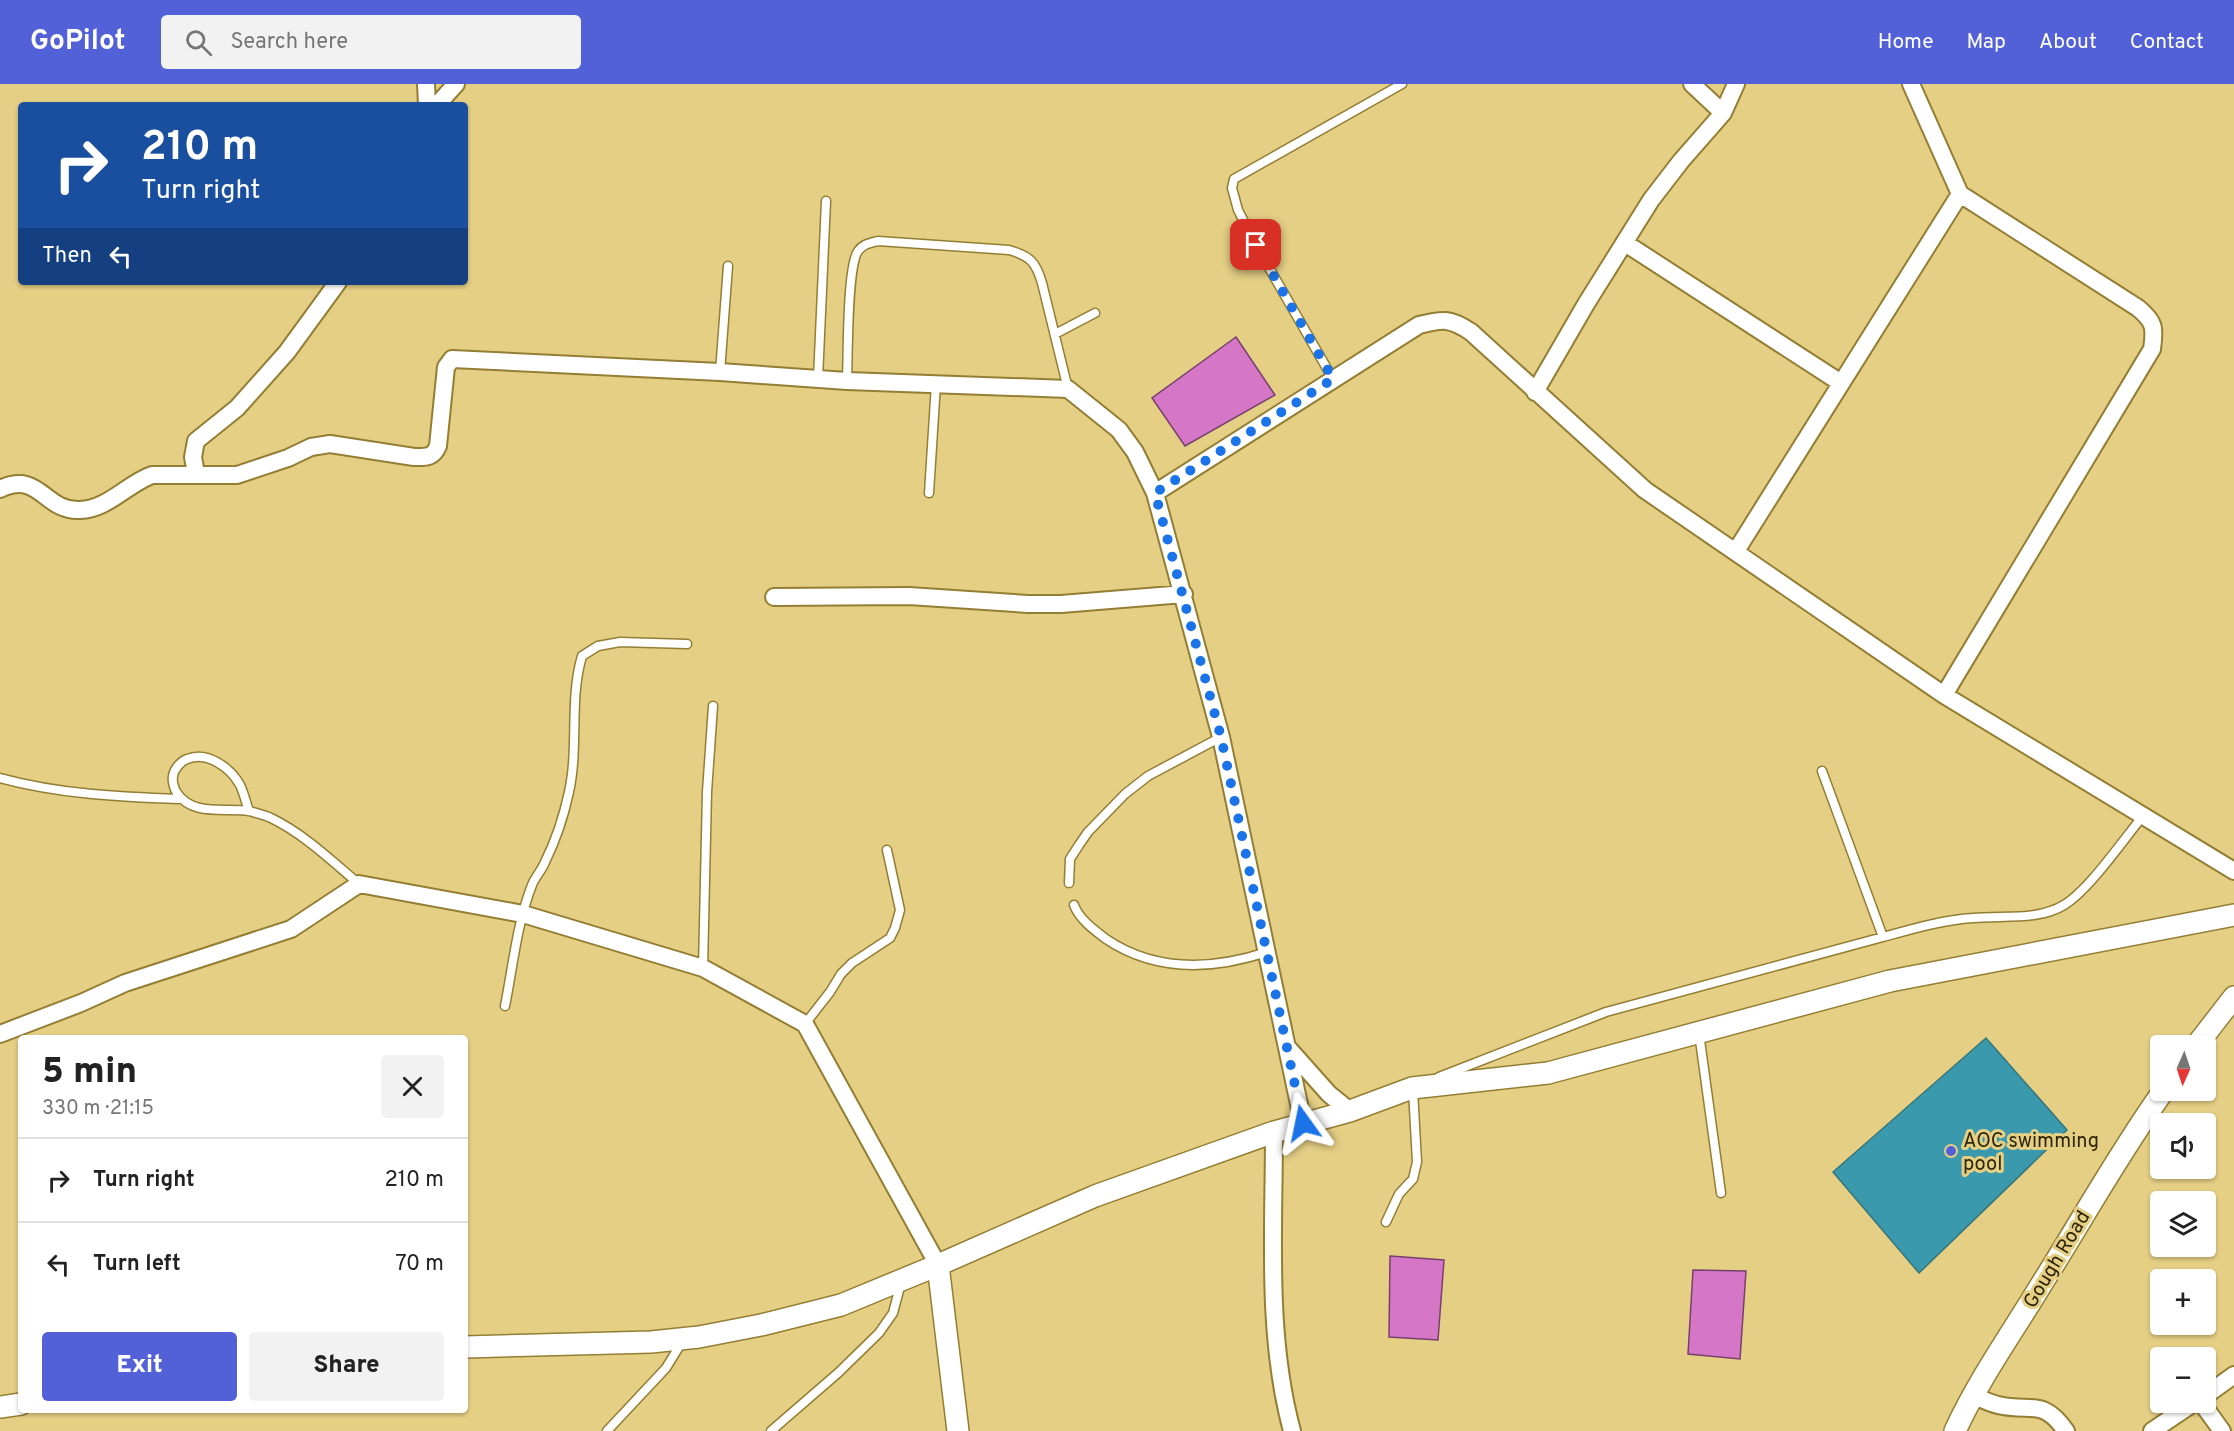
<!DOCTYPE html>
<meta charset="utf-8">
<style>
body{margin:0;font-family:Overpass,sans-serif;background:#f2f2f2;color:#222;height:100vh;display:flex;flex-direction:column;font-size:22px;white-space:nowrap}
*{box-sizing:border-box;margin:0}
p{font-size:20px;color:#767676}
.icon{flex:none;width:33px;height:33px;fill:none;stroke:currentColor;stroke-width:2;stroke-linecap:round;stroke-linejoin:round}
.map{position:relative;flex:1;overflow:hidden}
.panel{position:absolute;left:18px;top:951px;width:450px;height:378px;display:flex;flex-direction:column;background:#fff;border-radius:6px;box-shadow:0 2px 4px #0004}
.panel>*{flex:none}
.banner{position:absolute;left:18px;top:18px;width:450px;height:183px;border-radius:6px;box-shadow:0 2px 4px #0004;background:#1a4fa0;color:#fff;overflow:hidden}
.needle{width:39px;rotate:183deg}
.buttons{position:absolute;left:2150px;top:951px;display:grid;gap:12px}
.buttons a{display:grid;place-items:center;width:66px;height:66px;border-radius:6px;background:#fff;box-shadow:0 2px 4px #0004;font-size:30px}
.pin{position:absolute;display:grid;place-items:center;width:51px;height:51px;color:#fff;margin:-26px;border-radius:12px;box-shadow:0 3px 9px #0006}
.me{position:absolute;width:66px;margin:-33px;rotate:348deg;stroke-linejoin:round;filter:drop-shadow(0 0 4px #0008)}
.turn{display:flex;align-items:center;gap:21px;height:126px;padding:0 24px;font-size:27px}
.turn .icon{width:78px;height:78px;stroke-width:2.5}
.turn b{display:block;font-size:42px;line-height:51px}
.then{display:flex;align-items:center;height:57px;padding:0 24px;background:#0003;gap:12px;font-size:22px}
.round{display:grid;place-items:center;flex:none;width:63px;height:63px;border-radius:6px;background:#f2f2f2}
.summary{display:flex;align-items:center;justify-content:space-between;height:102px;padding:0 24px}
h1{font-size:36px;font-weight:800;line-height:45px}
.primary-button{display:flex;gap:12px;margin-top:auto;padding:12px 24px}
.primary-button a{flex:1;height:69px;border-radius:6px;background:#5261d7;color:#fff;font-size:24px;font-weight:800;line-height:69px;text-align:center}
.primary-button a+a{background:#f2f2f2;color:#222}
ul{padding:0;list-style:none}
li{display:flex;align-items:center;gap:18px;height:84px;padding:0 24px;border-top:2px solid #e0e0e0}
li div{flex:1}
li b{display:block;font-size:22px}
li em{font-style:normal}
header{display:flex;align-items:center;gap:36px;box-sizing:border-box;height:84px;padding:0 30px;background:#5261d7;color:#fff}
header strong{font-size:28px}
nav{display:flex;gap:33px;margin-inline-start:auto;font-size:21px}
.search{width:420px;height:54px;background:#f2f2f2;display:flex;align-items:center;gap:15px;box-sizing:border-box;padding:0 21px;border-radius:6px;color:#767676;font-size:22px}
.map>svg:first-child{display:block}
.water{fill:#3a99ac;stroke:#37767a;stroke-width:1.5}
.building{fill:#d577c6;stroke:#77416e;stroke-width:1.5}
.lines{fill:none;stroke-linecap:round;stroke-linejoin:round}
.service-casing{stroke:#937e34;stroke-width:11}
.minor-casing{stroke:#937e34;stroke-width:20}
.tertiary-casing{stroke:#937e34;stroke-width:24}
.service{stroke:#fff;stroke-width:8}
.minor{stroke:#fff;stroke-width:16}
.tertiary{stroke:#fff;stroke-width:21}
.route{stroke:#1a73e8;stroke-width:10;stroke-dasharray:0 18}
.poi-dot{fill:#5261d7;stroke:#e5cf85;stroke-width:2}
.labels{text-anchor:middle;stroke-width:6;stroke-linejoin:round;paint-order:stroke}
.poi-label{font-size:20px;fill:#2f2607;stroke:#e5cf85;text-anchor:start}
.street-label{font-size:20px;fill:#2f2607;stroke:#e5cf85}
</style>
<header>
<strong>GoPilot</strong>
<div class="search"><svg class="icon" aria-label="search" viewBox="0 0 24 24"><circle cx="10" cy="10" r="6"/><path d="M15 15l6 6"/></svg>Search here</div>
<nav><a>Home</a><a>Map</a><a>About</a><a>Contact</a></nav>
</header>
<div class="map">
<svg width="2234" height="1347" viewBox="0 0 2234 1347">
<rect width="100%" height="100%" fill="#e5cf85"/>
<path class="water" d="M1986,954L2067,1046L1919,1189L1833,1088Z"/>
<path class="building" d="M1236,253L1275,311L1185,362L1152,314Z
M1390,1172L1444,1176L1438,1256L1389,1253Z
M1693,1186L1746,1187L1740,1275L1688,1270Z"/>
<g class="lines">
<g class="service-casing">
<path id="service" d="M1055,250L1095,229
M720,288L728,182
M818,295L826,117
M1333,295L1256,161L1238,126L1232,104L1234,95L1402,0
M847,297C848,272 847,183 858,167C863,160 870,159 878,157L1009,166C1030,172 1036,178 1042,199L1068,305
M929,409L936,300
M1822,687L1883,853
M0,694C59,710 120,713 180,715
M249,727C246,719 244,709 240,701C230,683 207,667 187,675C181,677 174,685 173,692C172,697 174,705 177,709C193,733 226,723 249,727C256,729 265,731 271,734C304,750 332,777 359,800
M1069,799L1070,775L1079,761L1088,748L1125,710L1148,692L1221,653
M1074,821C1079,835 1094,846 1106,855C1155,888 1212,886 1267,868
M703,884L707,708L713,622
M505,922C513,882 517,839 532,801C535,793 542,786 545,778C556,756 564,731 569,708C579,662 569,616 582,572L598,562L620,558L687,560
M805,940L830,908L841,890L852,879L890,854L895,844L900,826L887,766
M1699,949L1721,1109
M1439,993L1606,928L1883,853C1912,845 1942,836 1973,834C2002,831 2038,837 2064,821C2089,806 2123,756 2143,732
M1386,1138L1399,1110L1413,1095L1417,1078L1413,1006
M607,1347L666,1284L682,1258
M771,1347L838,1289L879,1249L893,1229L901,1199"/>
</g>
<g class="minor-casing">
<path id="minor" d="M426,0L427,21
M1692,0L1723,29
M437,21L456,0
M1625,159L1841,299
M1535,308L1586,220L1651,116L1681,77L1723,29L1736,0
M196,390L193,373L196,357L237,324L287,268L338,198
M0,405C40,386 44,428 80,426C108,425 127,400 152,391H237L288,374L311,363L330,360L414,373C426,373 433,374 438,362L446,283L452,275L720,288L847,297L1068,305L1119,346L1135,368L1155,409
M1736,467L1960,110L1911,0
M774,513L909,512L1028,520H1061L1184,510
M1944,611L2152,265C2155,244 2155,238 2138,224L1960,110
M0,950L81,919L125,899L291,845L359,800L523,830L703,884L805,940L938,1181
M1288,964L1329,1010L1350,1027
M1303,1039L1221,653L1155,409L1419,241C1443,235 1450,234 1471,248L1645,406L1944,611L2234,787
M1274,1048C1274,1148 1266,1251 1292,1347
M1971,1311C1980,1314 1989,1319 1998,1321C2031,1329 2042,1313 2066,1347
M2205,1312L2234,1291
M2201,1318L2222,1347
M2152,1347L2195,1318"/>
</g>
<g class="tertiary-casing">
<path id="tertiary" d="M2196,962L2234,913
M938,1181L958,1347
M465,1263L651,1258L699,1253L761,1241L841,1221L938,1181L1095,1112L1274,1048L1350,1027L1412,1004L1548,989L1890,897L2234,831
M0,1323L21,1320
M1955,1347C1979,1295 2012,1249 2041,1201C2082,1136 2119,1069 2164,1006"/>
</g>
<use href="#service" class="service"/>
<use href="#minor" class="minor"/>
<use href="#tertiary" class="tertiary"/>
</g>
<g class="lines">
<path class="route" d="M1256,161L1333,295L1155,409L1221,653L1303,1039"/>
</g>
<circle class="poi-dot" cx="1951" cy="1067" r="6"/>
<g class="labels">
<g class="poi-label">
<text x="1963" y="1063">AOC swimming<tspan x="1963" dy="23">pool</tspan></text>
</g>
<g class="street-label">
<text transform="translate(2056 1175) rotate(-59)" y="7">Gough Road</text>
</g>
</g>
</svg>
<div class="buttons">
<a><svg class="needle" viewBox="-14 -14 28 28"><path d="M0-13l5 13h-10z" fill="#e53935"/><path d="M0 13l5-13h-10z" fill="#767676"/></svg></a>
<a><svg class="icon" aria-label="sound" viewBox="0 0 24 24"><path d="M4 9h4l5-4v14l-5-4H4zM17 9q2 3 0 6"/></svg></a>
<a><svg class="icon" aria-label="layers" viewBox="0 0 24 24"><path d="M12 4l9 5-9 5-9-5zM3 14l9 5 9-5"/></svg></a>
<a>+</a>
<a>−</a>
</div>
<div class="pin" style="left:1256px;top:161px;background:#d93025"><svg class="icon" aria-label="arrive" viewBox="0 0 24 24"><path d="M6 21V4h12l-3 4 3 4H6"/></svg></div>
<svg class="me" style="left:1303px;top:1039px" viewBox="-20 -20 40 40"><path d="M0-17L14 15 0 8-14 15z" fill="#1a73e8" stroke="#fff" stroke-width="4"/></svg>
<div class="banner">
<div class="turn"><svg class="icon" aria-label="right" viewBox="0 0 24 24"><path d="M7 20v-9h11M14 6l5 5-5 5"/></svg><div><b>210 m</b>Turn right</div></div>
<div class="then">Then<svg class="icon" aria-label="left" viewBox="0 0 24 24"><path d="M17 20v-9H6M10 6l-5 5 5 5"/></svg></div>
</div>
<section class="panel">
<div class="summary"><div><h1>5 min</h1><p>330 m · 21:15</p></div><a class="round"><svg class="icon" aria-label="close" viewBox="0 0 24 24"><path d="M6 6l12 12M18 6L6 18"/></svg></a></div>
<ul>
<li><svg class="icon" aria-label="right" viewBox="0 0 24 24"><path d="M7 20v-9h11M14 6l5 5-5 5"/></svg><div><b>Turn right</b></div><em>210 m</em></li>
<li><svg class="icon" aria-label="left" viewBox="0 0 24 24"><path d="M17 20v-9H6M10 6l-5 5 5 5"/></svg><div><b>Turn left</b></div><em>70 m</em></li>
</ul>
<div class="primary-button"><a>Exit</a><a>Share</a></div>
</section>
</div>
